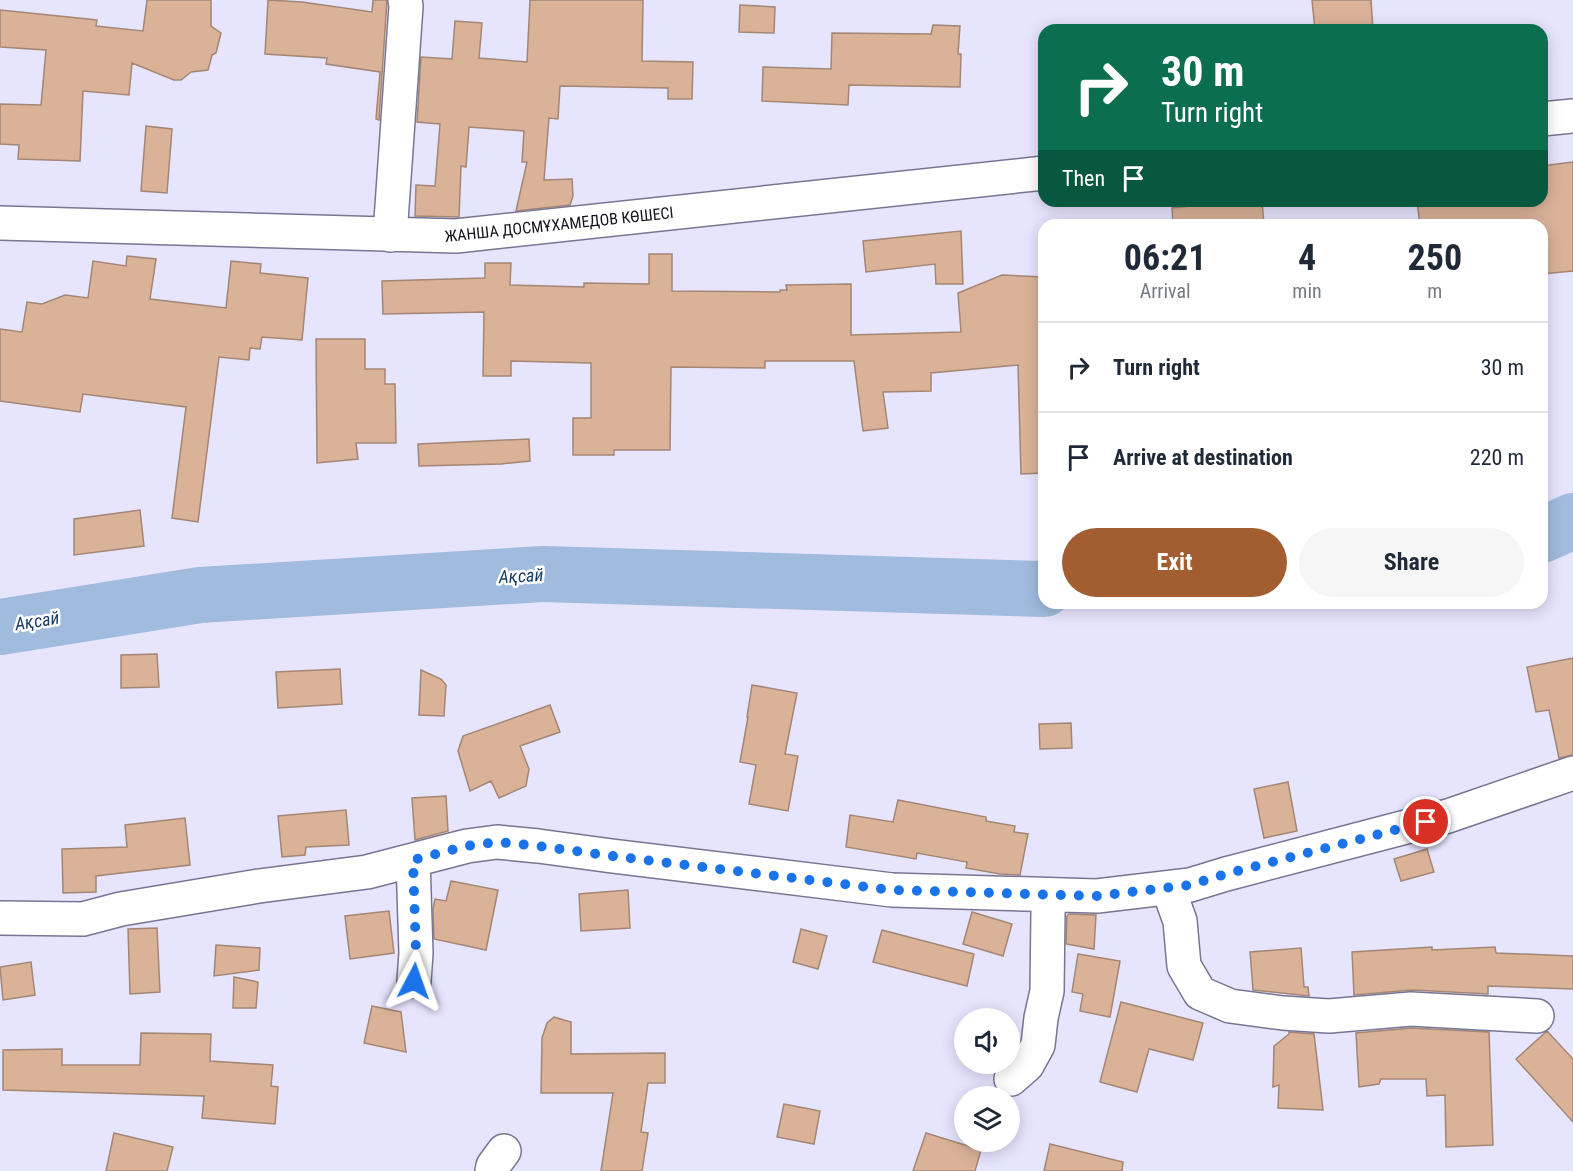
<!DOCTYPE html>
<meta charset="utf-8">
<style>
body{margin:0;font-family:"Roboto Condensed",sans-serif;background:#f6f6f7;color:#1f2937;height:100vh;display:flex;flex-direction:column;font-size:22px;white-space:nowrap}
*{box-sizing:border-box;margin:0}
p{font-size:20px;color:#747a83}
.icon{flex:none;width:33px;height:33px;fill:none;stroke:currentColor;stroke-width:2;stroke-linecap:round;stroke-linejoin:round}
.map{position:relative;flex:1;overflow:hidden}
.side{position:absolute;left:1038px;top:219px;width:510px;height:390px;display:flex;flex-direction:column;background:#fff;border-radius:18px;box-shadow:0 3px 15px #0003}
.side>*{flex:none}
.hud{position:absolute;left:1038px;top:24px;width:510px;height:183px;border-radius:18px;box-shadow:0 3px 15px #0003;background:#0b6e4f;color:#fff;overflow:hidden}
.fabs{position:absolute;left:954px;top:1008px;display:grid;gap:12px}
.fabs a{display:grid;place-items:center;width:66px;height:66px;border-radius:50%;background:#fff;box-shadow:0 3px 15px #0003;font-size:30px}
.pin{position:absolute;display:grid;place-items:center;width:51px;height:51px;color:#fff;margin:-26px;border:3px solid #fff;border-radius:50%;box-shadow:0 2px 6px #0007}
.me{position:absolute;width:66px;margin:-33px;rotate:4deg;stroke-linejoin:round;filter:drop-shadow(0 0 4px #0008)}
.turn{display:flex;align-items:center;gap:21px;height:126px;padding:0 24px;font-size:27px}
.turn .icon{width:78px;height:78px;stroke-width:2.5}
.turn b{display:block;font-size:42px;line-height:51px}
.then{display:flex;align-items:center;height:57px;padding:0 24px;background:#0003;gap:12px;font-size:22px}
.eta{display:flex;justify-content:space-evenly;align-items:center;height:102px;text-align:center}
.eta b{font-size:36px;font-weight:700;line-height:42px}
.primary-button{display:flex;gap:12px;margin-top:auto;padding:12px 24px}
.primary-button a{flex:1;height:69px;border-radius:36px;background:#a25d31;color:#fff;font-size:24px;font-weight:700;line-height:69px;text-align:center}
.primary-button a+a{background:#f6f6f7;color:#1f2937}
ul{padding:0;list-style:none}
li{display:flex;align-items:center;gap:18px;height:90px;padding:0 24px;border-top:2px solid #e0e1e3}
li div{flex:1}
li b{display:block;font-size:22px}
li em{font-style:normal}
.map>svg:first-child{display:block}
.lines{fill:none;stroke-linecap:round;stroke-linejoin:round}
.river{stroke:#a1bbde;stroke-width:56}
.building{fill:#dab298;stroke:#a38674;stroke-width:1.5}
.minor-casing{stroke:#787592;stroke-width:36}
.minor{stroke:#fff;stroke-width:33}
.route{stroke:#1a73e8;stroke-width:10;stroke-dasharray:0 18}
.labels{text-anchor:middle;stroke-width:5;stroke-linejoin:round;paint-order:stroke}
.street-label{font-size:16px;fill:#14131e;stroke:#fff}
.water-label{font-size:18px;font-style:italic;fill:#1a3c69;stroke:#fff}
</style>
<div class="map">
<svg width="1573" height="1171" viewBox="0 0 1573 1171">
<rect width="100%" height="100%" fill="#e7e4fe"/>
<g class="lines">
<path class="river" d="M1542,535L1573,521
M0,627L200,595L543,574L1044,589"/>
</g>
<path class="building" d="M147,0H211V26L221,33L216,53L212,55L208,70L191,72L181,80H174L132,63L129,95L83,91L80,161L18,159L19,145L0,144V104L41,105L46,50L0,47V10L97,20L96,26L143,31Z
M268,0L302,2L372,12L373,0H387L379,120L376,119L380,72L326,64L327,58L265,54Z
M530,0H643L642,61L693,62L692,99H668V88L560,86L558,119L549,118L544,180L572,179L573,196L570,205L516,211L527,162H522L524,131L469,127L466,167L461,166L459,217L415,216L416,185L435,186L440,124L417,122L421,57L452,59L455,21L482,23L479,58L527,62Z
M1312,0H1371L1373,30H1315Z
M740,5L775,7L774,33L739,32Z
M933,25L960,26L958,54H961L960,87L849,85L848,105L762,101L763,67L831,69L832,33L931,34Z
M146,126L172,129L167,193L141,191Z
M1573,162V271L1542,274V225H1420L1417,201H1542V166Z
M1237,201H1262L1264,225H1173L1172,208Z
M961,231L963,284H936L935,264L866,272L863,241Z
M649,254H672V291L780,292V290H787L786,285L851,284V335L961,332L958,293L1002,275L1044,277V473L1021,474L1018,365L931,373V391L883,392L888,428L863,431L854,361H765V368L671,367L670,450H614V455H573V418H591V363L511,361V376H483L484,312L383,314L382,281L485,278V263H511L510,285L584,287V283L649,284Z
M127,256L156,259L150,299L226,308L231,261L261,264L260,273L308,278L302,340L262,337L260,349L250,348L249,360L219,357L198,522L172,518L186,407L83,394L80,412L0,401V329L22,332L27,302L42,304L65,295L88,298L93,261L126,266Z
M316,339H365V369H385V384H395L396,443H356L358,459L317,463Z
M529,439L530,461L501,464L419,466L418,444Z
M140,510L144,546L74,555V519Z
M157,654L159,687L121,688V655Z
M1573,658V755L1559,758L1549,710L1536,712L1527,667Z
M340,669L342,704L278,708L276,672Z
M421,670L441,679L446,685L444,716L419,715Z
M752,685L797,693L785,754L798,756L788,811L749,804L756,765L740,762L748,717H747Z
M550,705L560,732L520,746L529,769L526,786L499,798L491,781L470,791L458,751L463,736Z
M1071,723L1072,748L1040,749L1039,724Z
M1288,782L1297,831L1264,838L1254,789Z
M446,796L448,831L415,840L412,798Z
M898,800L986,817V821L1015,826L1014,832L1028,834L1020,875L1000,874L966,868L967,862L917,853L916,859L846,847L850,815L893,822Z
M346,810L349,845L306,847L305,855L282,857L278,816Z
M185,818L190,865L96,876V892L63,893L62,849L127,847L125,825Z
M1427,849L1434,872L1401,881L1394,859Z
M451,881L498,890L486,950L434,939L433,909L435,899L446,901Z
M628,890L630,928L581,931L579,894Z
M389,911L394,953L350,959L345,916Z
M972,912L1012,924L1003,956L963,944Z
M1069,914L1096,915L1094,949L1066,944L1067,916Z
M157,928L160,992L130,994L128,929Z
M801,929L827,936L818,969L793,962Z
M882,930L974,954L967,986L873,962Z
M216,945L260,948L259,970L214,976Z
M1432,947V950L1495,947L1496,953L1573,956V989L1488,986V994L1412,990L1354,995L1352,952Z
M1301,948L1304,987H1308L1309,996L1253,990L1250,952Z
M1078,954L1120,961L1110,1017L1080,1011L1083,994L1072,992Z
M31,962L35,995L3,1000L0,967Z
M234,977L258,982L256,1008H233Z
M1121,1002L1203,1023L1193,1060L1149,1049L1137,1092L1100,1082Z
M372,1006L401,1012L406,1052L364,1043Z
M554,1017L571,1022V1054L665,1053V1083H648L641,1132L648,1133L642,1171H601L613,1093H541L542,1038L547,1023Z
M1411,1028L1489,1032L1493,1145L1446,1147L1445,1095L1427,1096L1426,1079H1381L1379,1084L1359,1087L1356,1033Z
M1547,1031L1573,1059V1122L1516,1059Z
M1289,1032L1314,1034L1323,1110L1278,1108L1279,1085L1273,1087L1274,1046L1289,1034Z
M141,1033L211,1034L210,1061L273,1065L271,1086L278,1087L275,1124L202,1118L204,1096L3,1090V1050L62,1049V1065H140Z
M784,1104L820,1111L814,1144L777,1137Z
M114,1133L173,1147L167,1171H106Z
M926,1133L981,1150L975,1171H913Z
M1050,1144L1123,1162L1122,1171H1044Z"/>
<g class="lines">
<g class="minor-casing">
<path id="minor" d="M1542,119L1573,116
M0,223L456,236L1044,173
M390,235L406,6L405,0
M413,860L416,953L414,981
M1168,888L1180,921L1184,966L1200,993L1230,1006L1283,1013L1329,1016L1411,1009L1537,1016
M0,918L83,919L121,909L259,886L367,872L467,846L497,842L538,846L612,856L892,890L1097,896L1190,885L1226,874L1448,816L1573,773
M1011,1079L1027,1065L1038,1045L1041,1018L1047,991L1048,912L1051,895
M492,1171L493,1166L504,1151"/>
</g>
<use href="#minor" class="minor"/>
</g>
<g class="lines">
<path class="route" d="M414,981L416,953L413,860L467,846L497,842L538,846L612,856L892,890L1097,896L1190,885L1226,874L1426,822"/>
</g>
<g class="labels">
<g class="street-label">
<text transform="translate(559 224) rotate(-6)" y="6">ЖАНША ДОСМҰХАМЕДОВ КӨШЕСІ</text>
</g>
<g class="water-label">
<text transform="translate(521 576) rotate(-3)" y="6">Ақсай</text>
<text transform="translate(37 621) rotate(-9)" y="6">Ақсай</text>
</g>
</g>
</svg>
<div class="fabs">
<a><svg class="icon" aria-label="sound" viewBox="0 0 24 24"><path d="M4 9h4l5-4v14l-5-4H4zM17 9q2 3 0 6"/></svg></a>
<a><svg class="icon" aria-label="layers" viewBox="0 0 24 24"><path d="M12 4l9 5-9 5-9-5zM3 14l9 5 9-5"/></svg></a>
</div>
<div class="pin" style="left:1426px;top:822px;background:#d93025"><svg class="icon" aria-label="arrive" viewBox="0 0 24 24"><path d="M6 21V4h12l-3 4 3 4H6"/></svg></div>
<svg class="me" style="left:414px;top:981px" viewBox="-20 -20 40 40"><path d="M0-17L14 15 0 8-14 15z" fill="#1a73e8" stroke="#fff" stroke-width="4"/></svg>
<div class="hud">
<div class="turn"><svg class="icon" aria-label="right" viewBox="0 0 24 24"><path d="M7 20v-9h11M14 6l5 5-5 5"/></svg><div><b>30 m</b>Turn right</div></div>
<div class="then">Then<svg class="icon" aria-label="arrive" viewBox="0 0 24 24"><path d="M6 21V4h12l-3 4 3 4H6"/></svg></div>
</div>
<section class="side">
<div class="eta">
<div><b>06:21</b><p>Arrival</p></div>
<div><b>4</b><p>min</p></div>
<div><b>250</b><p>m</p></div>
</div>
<ul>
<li><svg class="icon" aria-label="right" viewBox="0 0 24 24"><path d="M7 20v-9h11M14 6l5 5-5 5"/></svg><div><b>Turn right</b></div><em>30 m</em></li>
<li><svg class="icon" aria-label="arrive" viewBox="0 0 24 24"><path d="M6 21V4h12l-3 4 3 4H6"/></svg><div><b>Arrive at destination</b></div><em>220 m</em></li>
</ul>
<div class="primary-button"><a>Exit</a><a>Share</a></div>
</section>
</div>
